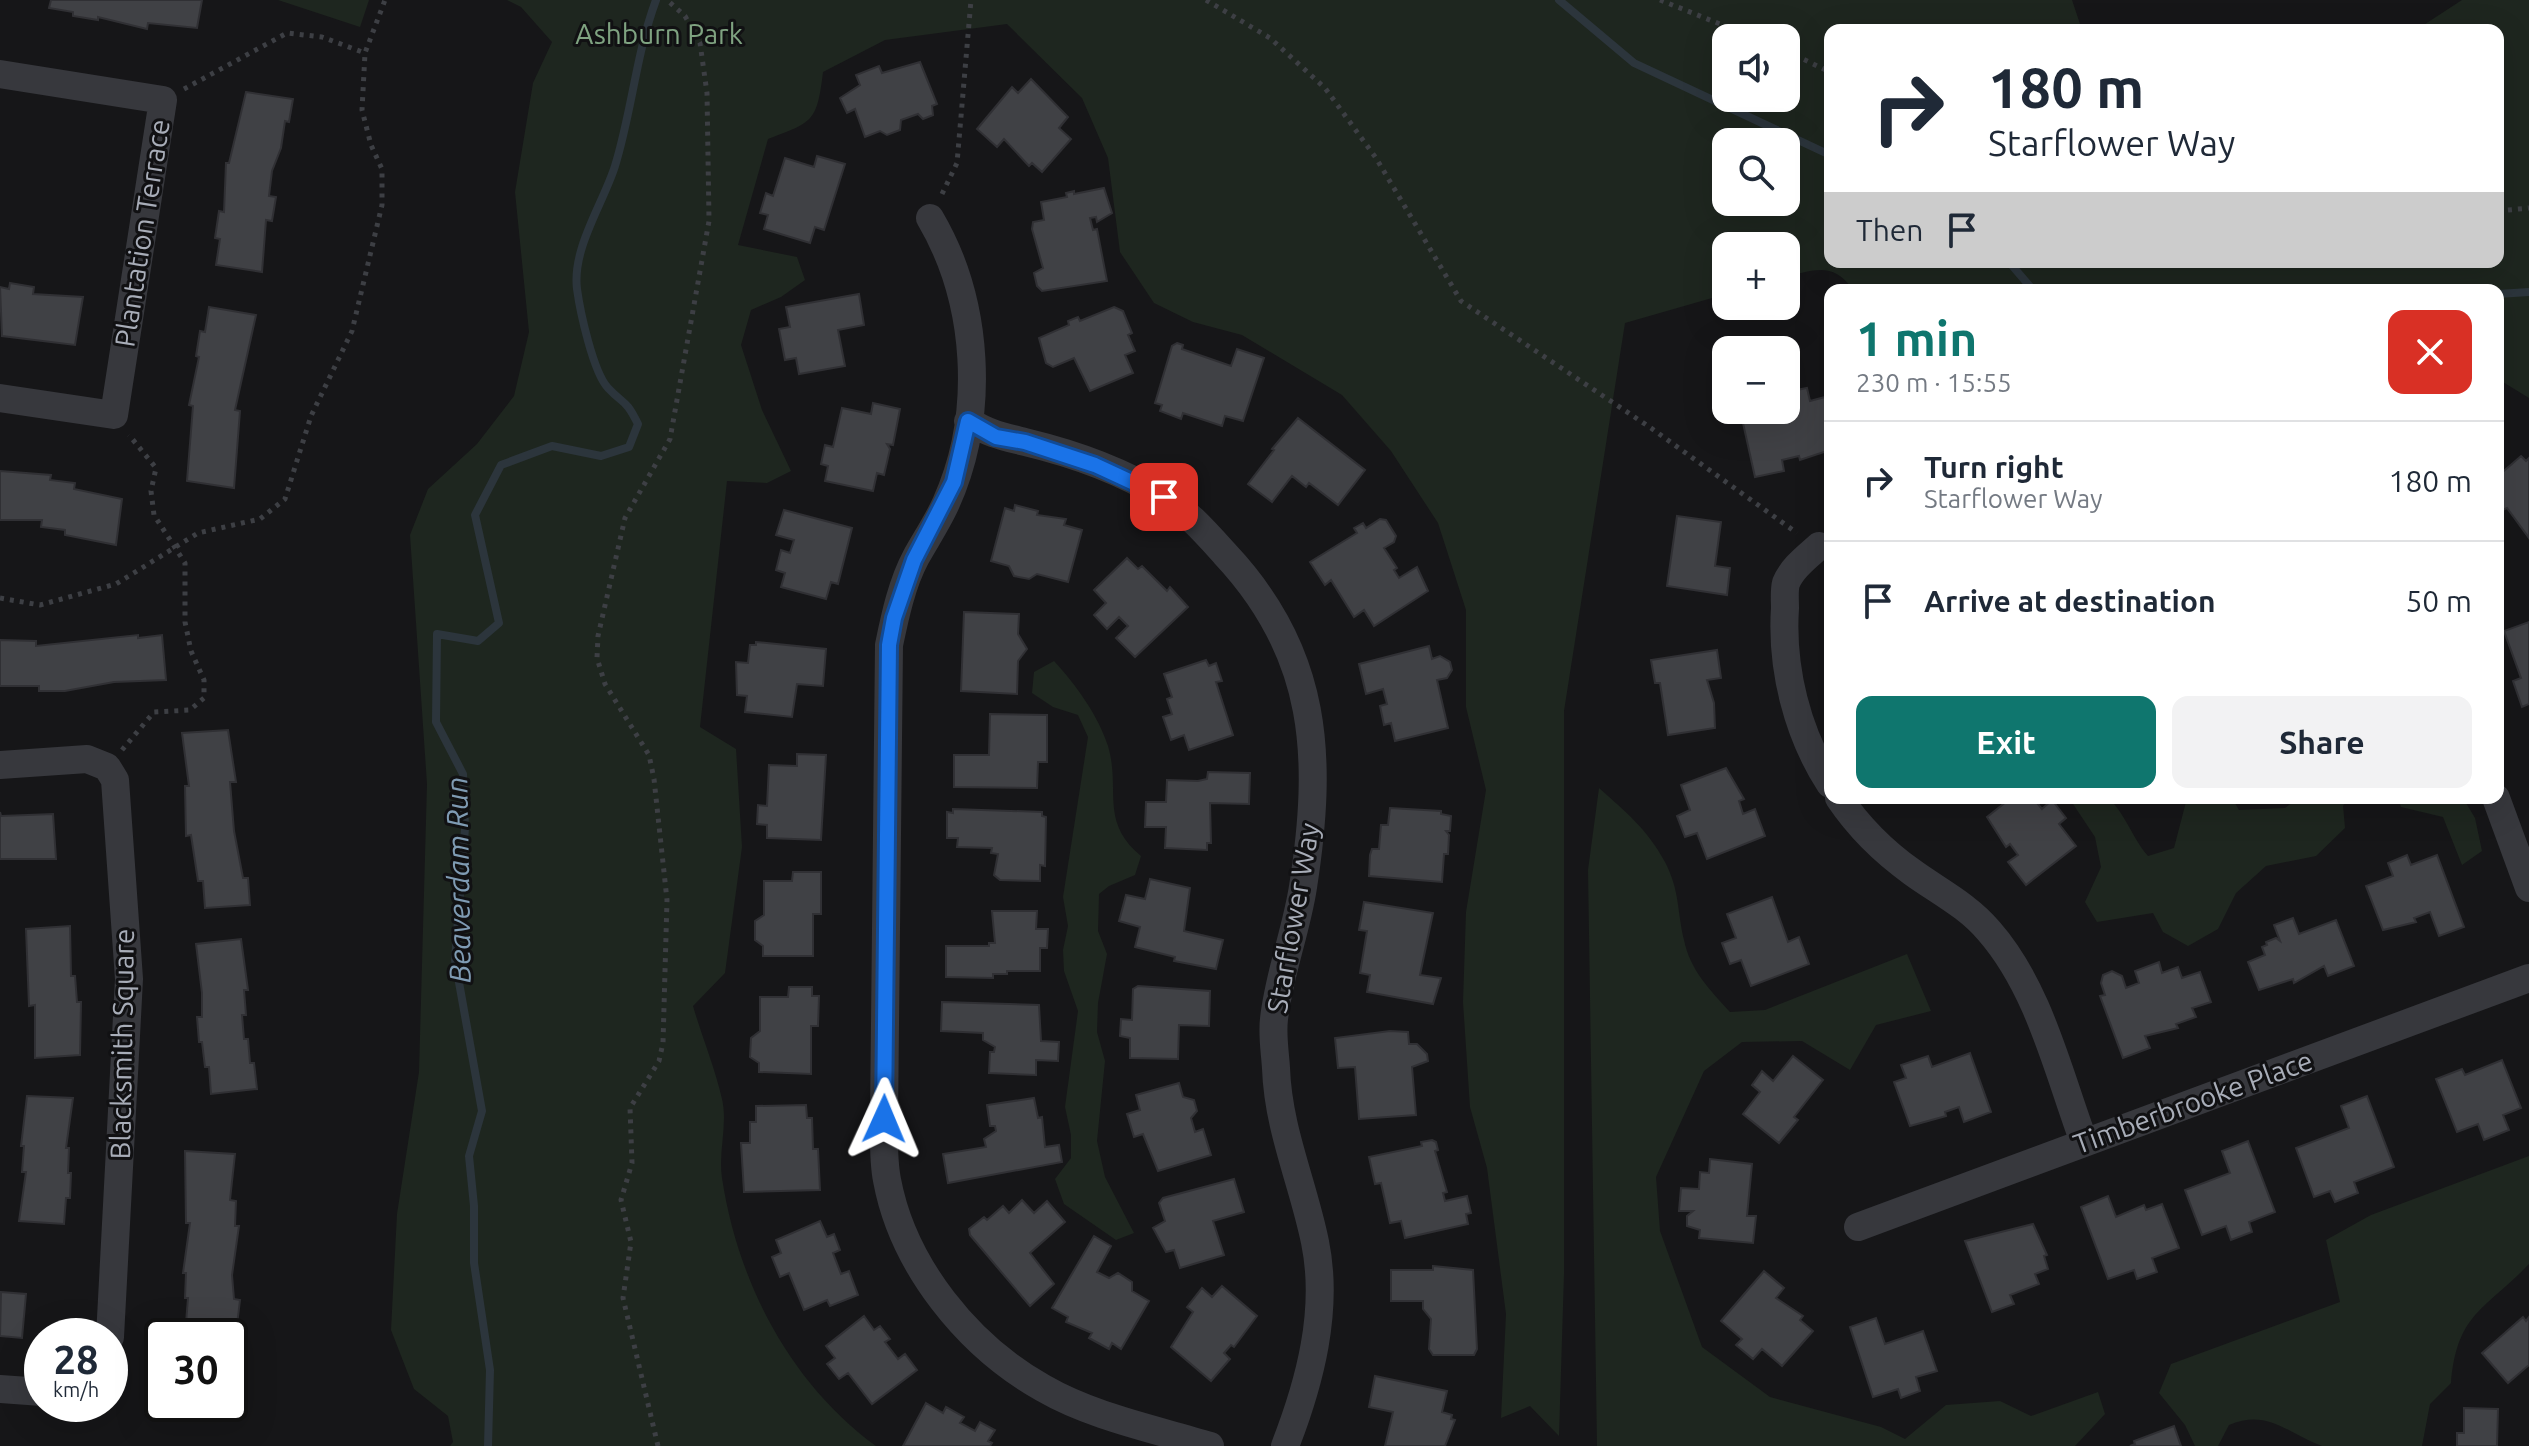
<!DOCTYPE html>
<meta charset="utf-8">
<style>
body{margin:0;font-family:Ubuntu,sans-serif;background:#f2f2f3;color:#1f2937;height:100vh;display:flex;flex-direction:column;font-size:30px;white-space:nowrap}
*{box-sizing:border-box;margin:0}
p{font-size:26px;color:#747a83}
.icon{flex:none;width:44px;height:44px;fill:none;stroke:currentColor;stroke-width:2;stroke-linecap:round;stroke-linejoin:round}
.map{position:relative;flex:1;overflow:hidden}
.drawer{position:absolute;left:1824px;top:284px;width:680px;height:520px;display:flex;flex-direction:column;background:#fff;border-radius:16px;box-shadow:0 8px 32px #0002}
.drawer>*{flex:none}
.banner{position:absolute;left:1824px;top:24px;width:680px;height:244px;border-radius:16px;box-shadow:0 8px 32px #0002;background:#fff;color:#1f2937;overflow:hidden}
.fabs{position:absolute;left:1712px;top:24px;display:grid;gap:16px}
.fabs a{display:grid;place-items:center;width:88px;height:88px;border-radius:16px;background:#fff;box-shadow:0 8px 32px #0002;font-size:40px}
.speed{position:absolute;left:24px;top:1318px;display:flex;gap:16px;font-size:40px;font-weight:700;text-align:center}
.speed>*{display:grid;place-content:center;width:104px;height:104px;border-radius:50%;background:#fff;box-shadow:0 8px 32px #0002;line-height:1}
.speed small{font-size:20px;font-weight:400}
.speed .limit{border:4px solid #111;border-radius:12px;background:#fff;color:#111}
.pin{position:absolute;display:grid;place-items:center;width:68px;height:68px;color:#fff;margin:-34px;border-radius:16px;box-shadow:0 4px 12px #0006}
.me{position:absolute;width:88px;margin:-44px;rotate:1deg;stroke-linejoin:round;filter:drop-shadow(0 0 6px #0008)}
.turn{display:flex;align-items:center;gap:28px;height:168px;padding:0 32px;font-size:36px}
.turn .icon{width:104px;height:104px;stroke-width:2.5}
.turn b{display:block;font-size:56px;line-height:68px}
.then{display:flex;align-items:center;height:76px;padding:0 32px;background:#0003;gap:16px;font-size:30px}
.round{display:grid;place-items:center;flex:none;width:84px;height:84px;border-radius:16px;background:#f2f2f3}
.headline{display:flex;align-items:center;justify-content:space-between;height:136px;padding:0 32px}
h1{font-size:48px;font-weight:600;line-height:60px;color:#0f766e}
.button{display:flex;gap:16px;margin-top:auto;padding:16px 32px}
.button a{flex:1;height:92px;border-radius:16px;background:#0f766e;color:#fff;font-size:32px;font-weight:600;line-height:92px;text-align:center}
.button a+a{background:#f2f2f3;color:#1f2937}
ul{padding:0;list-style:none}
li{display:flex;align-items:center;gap:24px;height:120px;padding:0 32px;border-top:2px solid #e0e1e3}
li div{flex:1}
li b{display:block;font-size:30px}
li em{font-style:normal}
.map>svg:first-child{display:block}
.green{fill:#1e261f;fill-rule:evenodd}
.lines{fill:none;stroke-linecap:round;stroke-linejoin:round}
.stream{stroke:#2c353c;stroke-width:8}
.building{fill:#404145;stroke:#303034;stroke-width:2}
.path{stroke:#3d3f44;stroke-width:5;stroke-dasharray:4 6;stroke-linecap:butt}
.minor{stroke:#37383d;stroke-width:28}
.route-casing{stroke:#114b97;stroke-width:20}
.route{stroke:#1a73e8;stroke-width:14}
.labels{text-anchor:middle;stroke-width:6;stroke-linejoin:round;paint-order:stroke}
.park-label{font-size:28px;fill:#7fa381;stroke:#111113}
.street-label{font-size:28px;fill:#a8adb8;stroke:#111113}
.water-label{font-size:30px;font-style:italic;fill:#7f9bb3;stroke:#111113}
</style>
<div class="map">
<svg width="2529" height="1446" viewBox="0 0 2529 1446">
<rect width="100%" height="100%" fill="#161618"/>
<path class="green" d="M278,0H369L360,27Z
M507,0H2072L2082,30H1830V262H2498V30H2416L2462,0H2529V398L2498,379V290H1853C1834,262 1815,269 1786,277V246H1726V294L1625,323L1564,711V1274L1559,1436L1530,1406L1501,1418L1506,1314L1487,1168L1470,1107L1463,1002L1466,912L1486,790L1466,707V610L1438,523L1391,451L1342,395L1242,335L1193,322L1154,303L1120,252L1108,158L1082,98L1007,24L885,40L823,72C817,122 813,122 768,139L738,245L797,257L805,280L781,297L751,310L741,345L762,410L791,471L767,483L727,481L700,727L736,749L742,847L725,973L693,1006C702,1037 715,1068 722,1099C728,1124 718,1152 722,1178C738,1283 790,1383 876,1446H450L453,1442L448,1416L414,1389L391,1330L397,1214L419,1072L427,784L410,535L428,489L477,444L514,396L529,332L515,192L533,83L552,42L521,7ZM1786,38V98H1726V38ZM1726,142H1786V202H1726Z
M1054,661C1076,685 1098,715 1108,746C1121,790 1099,821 1141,856L1135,875L1109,886L1099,894L1098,931L1107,954L1098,1003L1097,1032L1105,1061L1097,1141L1105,1177L1134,1233L1116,1240L1064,1204L1055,1179L1071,1158V1135L1065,1107L1078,1011L1064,971L1063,950L1068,926L1063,897L1088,737L1078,715L1053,707L1032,693L1034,672Z
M1599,788C1625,811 1648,830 1665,862C1680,891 1677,911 1684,940C1690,970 1710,990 1730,1012L1765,1010L1907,954L1931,1011L1876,1025L1850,1070L1802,1041L1742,1042L1704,1071L1656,1177L1660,1231L1702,1347L1770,1397L1881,1427L1905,1439L1946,1405L2000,1401L2031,1416L2098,1392L2105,1414L2075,1446H1597L1588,870Z
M2069,798H2108C2126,814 2132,838 2148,856L2174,848L2187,798H2232L2239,810L2285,808L2298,798H2349L2343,806L2345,828L2316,856L2266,866L2236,893L2218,929L2188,946L2163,932L2153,913L2097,922L2085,902L2101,867L2095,837Z
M2398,798H2463L2475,818L2482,851L2462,865L2443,817L2401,807Z
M2529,1156V1264C2485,1310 2457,1313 2451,1383L2430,1404L2422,1446C2402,1446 2335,1446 2322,1446C2288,1434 2268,1408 2229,1425L2218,1446H2195L2185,1425L2159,1393L2171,1364L2340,1302L2326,1240L2371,1215Z"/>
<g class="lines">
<path class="stream" d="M1559,0L1634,63L1830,155
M2009,262L2033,290
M2498,294L2529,292
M488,1446L490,1370L474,1263V1206L469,1156L482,1111L455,960L465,828L463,774L436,722L437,634L478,641L499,623L475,515L501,465L552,446L601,456L629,447L638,424C625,398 625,406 608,388C593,372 580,311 577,289C572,248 603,204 615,166C632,111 636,54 656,0"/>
</g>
<path class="building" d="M51,0H202L197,28L148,23L147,29L98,17V20L73,16V12L49,8Z
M920,62L937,104L932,106L933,115L923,119L918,114L901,120L900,130L887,135L880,131L865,137L855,109L847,113L840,98L860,85L856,75L879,66L882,73Z
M1031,79L1068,117L1059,128L1071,139L1042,172L1032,163L1029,166L1004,139L997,147L977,129L1012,87L1018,93Z
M246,92L293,99L289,122L285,121L281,148L272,171L269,196L276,197L272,221L266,220L262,272L216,265L220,239L215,238L219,211L224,212L226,163H229Z
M817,156L845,164L824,230L815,227L810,243L764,229L768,215L760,213L766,193L773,196L785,158L814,167Z
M1104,188L1112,213L1097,222L1096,217L1090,218L1093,230L1097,229L1107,281L1042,291L1037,286L1034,273L1043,268L1032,229L1033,222L1044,220L1041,202L1067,197L1066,193L1074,191V194Z
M10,283L34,287L33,294L83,297L75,345L2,336L0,287L9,289Z
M859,294L864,325L838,330L845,366L799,374L796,358L785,360L779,329L790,327L786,307Z
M209,307L256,315L235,410L240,411L234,488L187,481L193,406L189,405L199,357L196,356L200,331L205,332Z
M1114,307L1123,311L1132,333L1128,335L1135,351L1125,355L1133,373L1090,391L1074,358L1053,367L1046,363L1039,338L1069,325L1068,321L1078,317L1080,321Z
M1177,343L1183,345L1182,349L1231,366L1237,349L1264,358L1243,421L1225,416L1222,426L1183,413L1181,419L1160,411L1162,405L1155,403L1172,346Z
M1807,388L1810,401L1825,397L1830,408V450L1800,460L1799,456L1782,460L1784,471L1755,477L1741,414L1749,410H1786V392Z
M873,403L900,409L893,445L887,444L890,449L884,475L877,473L873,491L825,481L828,466L821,464L825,445L833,447L842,408L871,414Z
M1298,418L1365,470L1338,505L1309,483L1306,487L1292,476L1272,502L1248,484L1274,450L1272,449Z
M2521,456L2526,461L2529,458V538L2507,508L2498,512V476Z
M0,471L51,475L50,480L75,483L74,489L122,499L116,545L65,535V530L41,527L42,520H0Z
M1015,505L1038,511L1037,515L1066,519L1064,525L1082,530L1068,582L1037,574L1029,579L1014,576L1009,566L991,561L1005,508L1014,511Z
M784,510L852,528L838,584L831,582L826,599L781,587L785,573L776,570L781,550L790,553L794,540L776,535Z
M1677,516L1721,522L1715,566L1730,568L1727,595L1667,586Z
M1380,519L1386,520L1396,536L1394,542L1384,548L1397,568L1394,570L1399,578L1417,567L1428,591L1374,626L1364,610L1354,617L1331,580L1325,585L1310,562L1357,533L1354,528L1363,523L1366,528Z
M1127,558L1138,569L1142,566L1167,591L1170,587L1188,607L1135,657L1116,638L1128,626L1119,617L1107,629L1094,615L1106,603L1094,590Z
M964,612L1019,614L1018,634L1027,649L1018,661L1017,694L961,691Z
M2529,622V704L2522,707L2513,681L2521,678L2504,631Z
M138,635V638L162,635L166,680L114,682L65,691H39V686H0V640L36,641V646Z
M756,642L826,649L823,686L797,684L792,717L745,712L747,696L737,695L736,662L748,663L750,645H756Z
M1429,646L1432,659L1440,656L1450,662L1452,670L1447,678L1437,680L1448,728L1395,741L1391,723L1384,725L1380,706L1387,704L1383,689L1366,694L1359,664Z
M1717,650L1721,678L1707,680L1714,703L1715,728L1668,735L1660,683H1655L1651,660Z
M1206,660L1209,666L1216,663L1222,681L1216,682L1233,735L1189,750L1184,735L1171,740L1163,717L1172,714L1167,699L1172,697L1164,674Z
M990,714L1047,715V762H1038L1037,788L954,787V755H989Z
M228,730L236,782H230L234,831L243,878H248L250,905L205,908L203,881H198L191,835L186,836L185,786H189L182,733Z
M797,754L826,755L821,840L767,838V825L757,824L758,805L767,806L769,765L797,766Z
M1726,768L1744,799L1739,801L1743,814L1755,809L1765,836L1707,859L1697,833L1685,837L1677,816L1690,810L1681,785Z
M1208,772L1250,773L1249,804L1210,803L1211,843H1207V850L1165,848L1166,827H1145L1146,802H1166L1167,780L1198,781L1207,779Z
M2011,798H2033L2042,809L2052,800L2066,818L2059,824L2076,846L2026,885L2008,862L2018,855L2010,844L2006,847L1987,817Z
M1390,808L1441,811V814L1451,816L1450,831H1446L1449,835L1448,854H1444L1442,882L1369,876L1370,855L1372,849H1379L1381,825H1388Z
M953,809L1042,812V816L1046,817L1045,866L1040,865V881L1000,880L994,875L998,854L991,853L992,848L957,847L958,838H947V812L953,813Z
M0,812L1,816L53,814L56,859H0Z
M2407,855L2411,865L2437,855L2464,927L2439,936L2430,912L2414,918L2416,922L2383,930L2366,886L2393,876L2388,863Z
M793,872H821V914H813V956H763V946L755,940V921L764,915V881H792Z
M1150,879L1190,888L1184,931L1223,940L1216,969L1174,961L1175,957L1135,947L1140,927L1119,921L1126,895L1145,899Z
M1772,897L1788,942L1799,937L1809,964L1751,986L1741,960L1730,964L1722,943L1736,938L1727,914Z
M1364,902L1433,913L1420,975L1441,978L1433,1004L1367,992L1370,975L1360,973L1367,931L1359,930Z
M992,911H1037L1036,929H1048L1047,948H1040V971H1007V974H993V978L946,977V946H989V943H995Z
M2293,918L2299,934L2336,920L2354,966L2328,976L2324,966L2294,983L2293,979L2259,990L2248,962L2265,955L2262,947L2267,945L2266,942L2276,938L2280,941L2274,925Z
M70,926L71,976H75L77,1002H81L80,1055L35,1058V1005L29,1006L26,929Z
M241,939L248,990H244L246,1015H242L244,1039H248L250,1063H254L257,1089L211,1094L209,1067H205L202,1042H199L197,1017H202V993L196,944Z
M2159,962L2162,973L2178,967L2182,978L2200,972L2211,1002L2192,1008L2196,1017L2176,1024L2178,1028L2145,1036L2150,1048L2123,1058L2100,996L2105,995L2101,983L2103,975L2112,971L2122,976L2126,988L2139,983L2135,971Z
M1138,986L1210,991L1209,1026L1179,1025L1178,1059L1130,1058V1038L1120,1036L1121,1019L1132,1020L1133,989Z
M789,987H812V996H819L818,1026H811V1074L759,1072V1063L750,1057L751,1038L760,1031V997H788Z
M942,1002L1039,1005L1041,1041L1059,1042L1058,1061L1036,1060V1075L989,1073L990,1052H994L995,1047L983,1040V1033L941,1031Z
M1390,1031L1408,1032L1409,1044H1417L1427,1054L1428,1061L1412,1067L1416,1115L1359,1119L1355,1067L1338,1068L1335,1038Z
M1970,1053L1991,1112L1964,1122L1959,1107L1945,1112L1946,1116L1910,1126L1894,1082L1906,1078L1901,1065L1928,1056L1932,1067Z
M1793,1056L1823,1080L1794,1117L1798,1120L1779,1143L1743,1114L1760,1092L1752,1085L1762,1071L1773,1081Z
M2502,1060L2521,1108L2503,1115L2509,1130L2484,1140L2478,1124L2457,1132L2436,1079L2462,1069L2465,1075Z
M1179,1083L1183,1097L1194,1100L1197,1111L1191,1118L1195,1132L1203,1129L1211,1155L1158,1171L1143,1134L1134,1137L1127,1114L1140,1110L1136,1095Z
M27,1096L73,1098L66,1148H69L68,1173H71L70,1198H66L64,1224L19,1221L26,1172H22L24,1146H21Z
M2367,1096L2394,1167L2354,1182L2358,1193L2335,1202L2330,1191L2314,1197L2296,1148L2349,1128L2341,1106Z
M1034,1098L1038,1118L1042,1117L1045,1147L1059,1145L1062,1162L948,1183L943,1154L986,1147L984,1139L996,1131L995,1126H990L987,1105Z
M806,1105L807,1118H812L813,1149H818L820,1190L744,1192L741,1143H750V1122H756V1106Z
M1432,1140L1436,1142L1438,1150L1435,1151L1447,1192L1443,1193L1445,1201L1467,1196L1471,1213L1466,1214L1468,1224L1405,1238L1401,1221L1390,1223L1381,1183L1375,1184L1369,1157L1422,1146L1421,1142Z
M2248,1141L2275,1212L2249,1222L2252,1232L2231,1240L2226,1226L2202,1235L2185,1190L2230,1173L2222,1151Z
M185,1151L235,1154L230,1200L236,1201L235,1226H239L232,1275L234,1299L240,1300L234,1350H237L236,1375H230V1336H185L188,1298H185L186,1273H183L190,1223H186Z
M1710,1159L1752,1164L1747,1216H1756L1753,1243L1699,1238L1700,1230L1687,1226V1216L1693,1211H1679L1681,1188L1699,1189L1700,1172L1709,1173Z
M1234,1179L1244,1212L1213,1221L1224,1255L1180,1268L1174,1250L1166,1252L1153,1228L1165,1221L1159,1203L1163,1198Z
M2108,1196L2116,1217L2144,1205L2146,1210L2162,1204L2179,1248L2152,1258L2157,1272L2137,1279L2134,1270L2108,1279L2081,1207Z
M1022,1200L1034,1213L1047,1201L1065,1222L1030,1253L1054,1284L1030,1306L970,1235L969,1229L984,1217L987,1220L1003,1206L1009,1213Z
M820,1221L827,1237L834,1234L840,1250L833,1253L841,1274L849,1271L858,1295L830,1306L827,1300L804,1310L789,1273L780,1277L772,1257L781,1253L776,1240Z
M2033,1224L2047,1255L2044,1256L2048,1269L2035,1274L2039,1284L2010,1295L2014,1304L1992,1312L1965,1241Z
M1094,1236L1111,1246L1097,1272L1109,1278L1118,1273L1132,1282V1291L1149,1301L1121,1349L1112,1343L1109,1349L1089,1338L1092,1333L1066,1322L1068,1317L1052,1308Z
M1433,1266L1473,1270L1477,1349L1474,1355H1433L1429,1349L1431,1319L1423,1309V1301H1391V1270H1433Z
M1764,1271L1784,1288L1776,1298L1803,1316L1800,1320L1813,1331L1782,1366L1762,1349L1753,1359L1736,1345L1742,1339L1721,1321Z
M1222,1286L1257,1316L1234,1347L1231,1345L1224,1353L1230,1359L1211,1381L1171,1347L1193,1312L1187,1307L1202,1288L1212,1297Z
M1,1292L26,1294L22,1338L0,1336Z
M864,1316L874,1330L880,1326L890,1339L885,1342L898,1359L905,1354L917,1370L872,1404L848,1373L839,1379L827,1364L835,1358L826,1346Z
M2523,1317L2526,1321L2529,1317V1365L2508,1383L2482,1353Z
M1876,1318L1885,1344L1923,1331L1937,1371L1916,1377L1920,1391L1901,1398L1898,1389L1873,1397L1850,1327Z
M1375,1376L1447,1391L1442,1412L1452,1415L1451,1419L1455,1420L1445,1446H1385L1393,1412L1369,1407Z
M926,1403L943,1413L946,1407L964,1417L960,1423L975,1431L980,1422L995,1430L988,1441L992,1443L990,1446H903Z
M2464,1408L2498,1409L2497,1446H2457V1433H2464Z
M2174,1426L2181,1446H2130L2135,1444L2134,1441Z"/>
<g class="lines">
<path class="path" d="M1206,0L1270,38L1325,88L1376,158L1461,301L1651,428L1797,533
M1660,0L1755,38
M1786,51L1830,72
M184,89L287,33L322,37L365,53L385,0
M942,194L957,163L971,0
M2498,211L2529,208
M0,598L40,605L116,584L198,533L260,519L285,499L311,416L352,331L382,205V169L371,145L362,110L365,53
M122,750L154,712L190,710L204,698V680L191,651L185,622V563L154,515L151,491L156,468L129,435
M658,1446L623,1298L631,1242L621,1200L632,1163L630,1108L659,1061L663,1043L667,900L654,779L649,755L605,684L597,658L598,636L625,518L670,439L709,221L707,93L700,43L685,16L667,0"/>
<path class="minor" d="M0,74L163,100L114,415L0,398
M930,218C979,301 986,414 946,503C938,521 926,539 916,557C902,583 895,616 889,645L884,1119C884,1138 883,1160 887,1180C903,1266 968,1346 1043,1388C1093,1417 1155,1429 1210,1446
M968,421C990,434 1001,436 1025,442C1071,453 1122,471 1162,496C1187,511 1206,533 1225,554C1319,654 1323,758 1303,887C1296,932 1279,974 1274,1019C1272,1035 1275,1052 1276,1068C1278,1129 1303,1183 1315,1242C1329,1310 1310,1382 1285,1446
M1819,546C1807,557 1792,568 1786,583C1784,590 1785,600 1785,608C1781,668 1797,733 1830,784
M0,765L87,759L107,767L115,780L129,979L110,1337
M1839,798C1858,826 1884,852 1912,872C1938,891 1967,905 1989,931C2039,988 2058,1072 2084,1142
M2496,798L2529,888
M1858,1227L2529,978
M0,1389L42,1392"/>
</g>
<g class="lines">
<g class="route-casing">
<path id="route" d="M884,1119L889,645L894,618L914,560L954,482L968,421L996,437L1025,442L1095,465L1164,497"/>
</g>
<use href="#route" class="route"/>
</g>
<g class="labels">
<g class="park-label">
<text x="659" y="44">Ashburn Park</text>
</g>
<g class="street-label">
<text transform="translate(142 233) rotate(-81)" y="10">Plantation Terrace</text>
<text transform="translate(1293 918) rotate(-80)" y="10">Starflower Way</text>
<text transform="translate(122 1044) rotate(-89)" y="10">Blacksmith Square</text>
<text transform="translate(2193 1102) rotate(-20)" y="10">Timberbrooke Place</text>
</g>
<g class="water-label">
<text transform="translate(459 880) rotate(-91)" y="10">Beaverdam Run</text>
</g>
</g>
</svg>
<div class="fabs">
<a><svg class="icon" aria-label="sound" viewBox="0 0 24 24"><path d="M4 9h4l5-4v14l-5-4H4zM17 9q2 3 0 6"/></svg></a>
<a><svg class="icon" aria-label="search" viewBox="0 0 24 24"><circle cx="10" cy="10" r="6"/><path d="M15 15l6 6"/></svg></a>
<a>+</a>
<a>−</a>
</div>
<div class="speed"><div>28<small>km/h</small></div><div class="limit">30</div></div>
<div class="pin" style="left:1164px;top:497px;background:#d93025"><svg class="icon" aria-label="arrive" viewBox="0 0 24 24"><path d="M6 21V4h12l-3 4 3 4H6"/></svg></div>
<svg class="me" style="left:884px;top:1119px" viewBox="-20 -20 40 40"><path d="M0-17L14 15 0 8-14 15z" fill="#1a73e8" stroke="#fff" stroke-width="4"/></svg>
<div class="banner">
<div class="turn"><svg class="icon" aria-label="right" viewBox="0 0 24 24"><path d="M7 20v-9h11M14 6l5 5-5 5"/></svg><div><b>180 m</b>Starflower Way</div></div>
<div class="then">Then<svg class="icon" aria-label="arrive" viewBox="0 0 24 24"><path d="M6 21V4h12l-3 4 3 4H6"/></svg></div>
</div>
<section class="drawer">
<div class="headline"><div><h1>1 min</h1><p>230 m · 15:55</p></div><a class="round" style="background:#d93025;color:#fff"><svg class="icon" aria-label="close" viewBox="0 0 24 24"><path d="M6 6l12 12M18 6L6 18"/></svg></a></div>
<ul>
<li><svg class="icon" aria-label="right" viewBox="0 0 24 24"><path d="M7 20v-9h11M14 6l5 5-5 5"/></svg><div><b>Turn right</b><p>Starflower Way</p></div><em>180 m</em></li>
<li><svg class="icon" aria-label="arrive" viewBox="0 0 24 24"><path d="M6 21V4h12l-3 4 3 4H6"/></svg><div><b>Arrive at destination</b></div><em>50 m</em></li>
</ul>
<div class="button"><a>Exit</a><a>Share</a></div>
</section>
</div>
